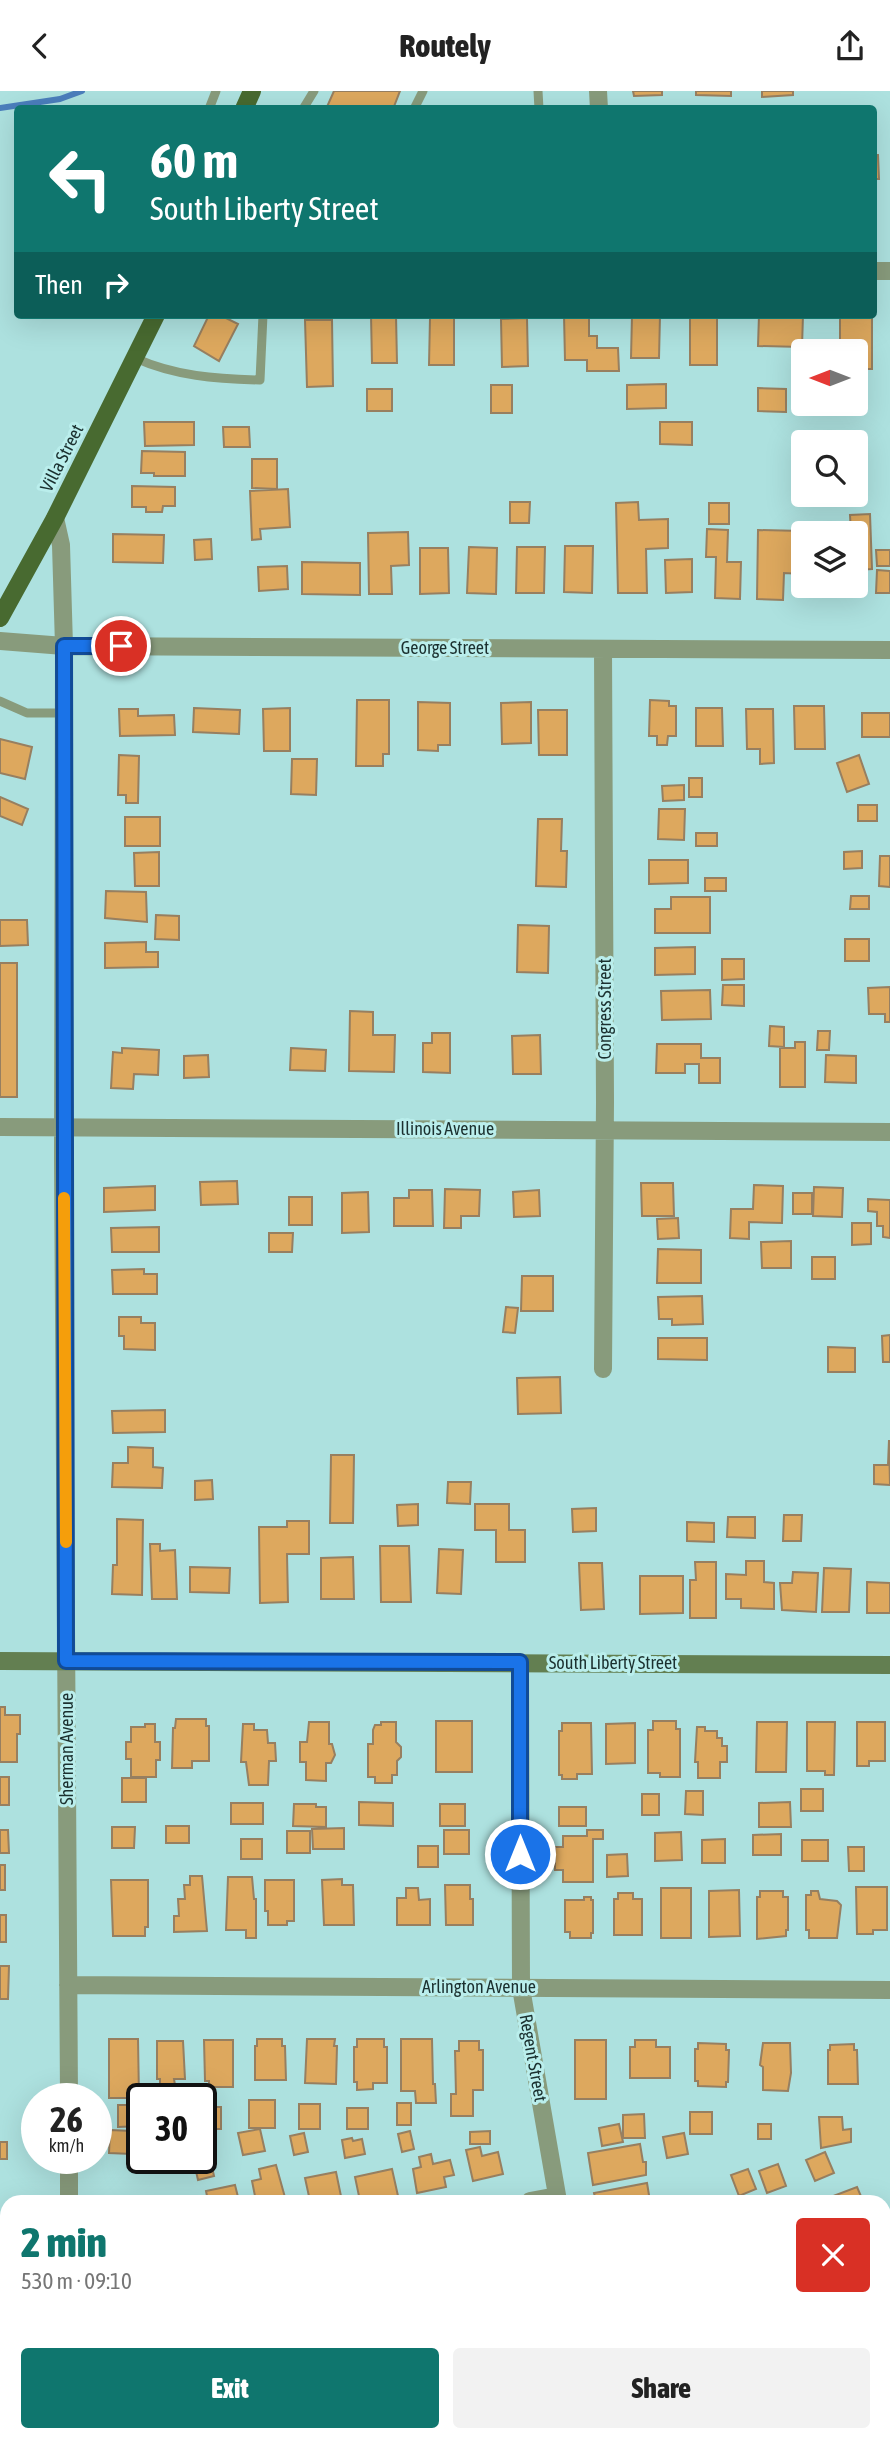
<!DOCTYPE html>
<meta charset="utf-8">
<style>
body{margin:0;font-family:"Asap Condensed",sans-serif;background:#f2f2f2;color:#222;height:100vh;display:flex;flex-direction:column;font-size:26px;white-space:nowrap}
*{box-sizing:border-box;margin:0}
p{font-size:23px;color:#767676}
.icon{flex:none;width:38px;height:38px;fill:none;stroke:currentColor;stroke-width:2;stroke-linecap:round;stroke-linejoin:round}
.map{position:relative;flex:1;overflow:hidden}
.side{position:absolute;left:0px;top:2104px;width:891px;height:247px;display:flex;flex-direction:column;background:#fff;border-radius:21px 21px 0 0;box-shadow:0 7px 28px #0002}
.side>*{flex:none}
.top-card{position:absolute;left:14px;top:14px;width:863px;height:214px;border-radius:7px;box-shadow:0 7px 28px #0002;background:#0f766e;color:#fff;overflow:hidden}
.needle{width:46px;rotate:270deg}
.controls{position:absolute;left:791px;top:248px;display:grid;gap:14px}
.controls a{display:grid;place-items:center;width:77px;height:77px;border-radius:7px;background:#fff;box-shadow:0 7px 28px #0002;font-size:35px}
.speed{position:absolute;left:21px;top:1992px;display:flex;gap:14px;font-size:35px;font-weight:700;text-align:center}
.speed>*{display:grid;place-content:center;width:91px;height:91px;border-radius:50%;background:#fff;box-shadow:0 7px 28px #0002;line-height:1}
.speed small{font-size:18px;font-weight:400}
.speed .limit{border:4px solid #111;border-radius:10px;background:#fff;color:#111}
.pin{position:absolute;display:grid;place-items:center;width:60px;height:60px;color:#fff;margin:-30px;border:4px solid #fff;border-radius:50%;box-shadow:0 2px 7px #0007}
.me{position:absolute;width:77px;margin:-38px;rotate:0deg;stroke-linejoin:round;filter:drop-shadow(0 0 5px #0008)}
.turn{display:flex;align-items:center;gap:24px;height:147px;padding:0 21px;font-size:32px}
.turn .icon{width:91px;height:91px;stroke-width:2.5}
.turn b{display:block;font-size:49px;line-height:60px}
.then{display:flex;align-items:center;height:66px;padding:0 21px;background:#0003;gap:14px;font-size:26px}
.round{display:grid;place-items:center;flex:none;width:74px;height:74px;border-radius:7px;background:#f2f2f2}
.overview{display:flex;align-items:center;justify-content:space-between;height:119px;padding:0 21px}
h1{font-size:42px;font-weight:800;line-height:52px;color:#0f766e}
.cta{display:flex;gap:14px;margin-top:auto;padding:14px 21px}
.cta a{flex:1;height:80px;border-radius:7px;background:#0f766e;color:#fff;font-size:28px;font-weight:800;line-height:80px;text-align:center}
.cta a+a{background:#f2f2f2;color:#222}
header{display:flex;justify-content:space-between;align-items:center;height:91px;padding:0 21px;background:#fff;font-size:32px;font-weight:800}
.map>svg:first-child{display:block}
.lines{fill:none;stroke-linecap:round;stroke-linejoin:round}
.stream{stroke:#4b7ebc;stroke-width:6}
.building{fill:#dda85e;stroke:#977f60;stroke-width:2}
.service{stroke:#889b7c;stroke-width:9}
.minor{stroke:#889b7c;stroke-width:18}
.secondary{stroke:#637f51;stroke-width:18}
.primary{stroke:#486a30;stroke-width:18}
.route-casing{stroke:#114b97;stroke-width:18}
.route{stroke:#1a73e8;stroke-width:12}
.slow{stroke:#f59e0b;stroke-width:12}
.labels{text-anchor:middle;stroke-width:6;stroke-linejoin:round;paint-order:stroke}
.street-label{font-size:18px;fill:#1b302f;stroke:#baeeec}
</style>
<header><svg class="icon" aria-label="back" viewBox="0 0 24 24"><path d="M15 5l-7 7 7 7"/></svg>Routely<svg class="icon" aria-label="share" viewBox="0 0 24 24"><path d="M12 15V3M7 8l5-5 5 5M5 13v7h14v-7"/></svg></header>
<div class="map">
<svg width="890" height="2350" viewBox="0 0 890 2350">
<rect width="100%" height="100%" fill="#ade1df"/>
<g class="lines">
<path class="stream" d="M0,17L60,8L82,0"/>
</g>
<path class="building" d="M334,0H400L393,18H326Z
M633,0H662V4L634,5Z
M696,0H731V5L696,4Z
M762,0H793V4L762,6Z
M873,64H878L879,88H873Z
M209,224H220L238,233L219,270L194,255Z
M371,224H396L397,272H372Z
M564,224H589V245H597V257H618L619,280H587V269H565Z
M632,224H660L659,267H631Z
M690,224H717V274H690Z
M759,224H803L802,256L758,255Z
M840,224H872V278H859V271H856V261H840Z
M430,227H454V274H429Z
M527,227L528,275L502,276L501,228Z
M305,229H332L333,295L307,296Z
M666,293V317L627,318V294Z
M491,294H512V322H491Z
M758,297L786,298V321L758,320Z
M367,298H392V320H367Z
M144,331H194V354L145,355Z
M660,331H692V354L660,353Z
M223,336H249L250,356H224Z
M142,360L185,361V385H154V382H141Z
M252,368H277V398L252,397Z
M132,395L175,396V415H163L162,421H146V416H132Z
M288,398L290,436L260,438L261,448L252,449L250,400Z
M510,411H530L529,432H510Z
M638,411L639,429L668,428V457L646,458L647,502H618L616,412Z
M709,412H729V433H709Z
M870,423L872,478L856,479V443H851L850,424Z
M707,438L728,439L727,471H741L740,508L715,507L716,466H706Z
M758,439L802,440V483L784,482L783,509L757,508Z
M408,441L409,474L391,475L392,503H369L368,442Z
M113,443L164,444L163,472L113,471Z
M211,448L212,468L195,469L194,449Z
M565,455H593L592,502L564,501Z
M469,456L497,457L496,503L467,502Z
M517,456H545L544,502H516Z
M420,457H448L449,502L420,503Z
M876,459H890V475H877Z
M692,468V501L666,502L665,469Z
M302,471L360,472V504L302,503Z
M287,475L288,498L259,500L258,476Z
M877,479L890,480V502H876Z
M821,495H852V504L822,505Z
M357,609H389V663H383V675H356Z
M650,609L669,610V615H676V645H668L667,654H657V645H649Z
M418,611L450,612V654H438V660L418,659Z
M531,611V652L502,653L501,612Z
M794,615H824L825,658H795Z
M194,617L240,619L239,643L193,641Z
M290,617V660H264L263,618Z
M696,617H722L723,655H696Z
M119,618H138V625L174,624L175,644L120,645Z
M746,618H773L774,672L760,673V658H747Z
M538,619H567V664H539Z
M862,622H890V646H862Z
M0,648L32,656L25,688L0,682Z
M119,664L139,665L138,712H126V704H118Z
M859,664L869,693L847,701L837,672Z
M292,668H317L316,704L291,703Z
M689,687H702V706H689Z
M684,694V709L663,710L662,695Z
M0,706L28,718L22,734L0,725Z
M858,714H877V730H858Z
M659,718H685L684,749L658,748Z
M125,726H160V755H125Z
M538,728H562L561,760H567L566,796L536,795Z
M696,742H717V755H696Z
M862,760V777L844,778V761Z
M159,761V795H135L134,762Z
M880,765H890V796L879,795Z
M649,769H688V792L649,793Z
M705,787H726V800H705Z
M106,800L146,801L147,831L105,827Z
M851,805H869V818H850Z
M671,806H710V842H655V818H671Z
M156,824L179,825V849L155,848Z
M0,829H27L28,854L0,855Z
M518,834L549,835L548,882L517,881Z
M845,848H869V870H845Z
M146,851V861H158V876L105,877V852Z
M695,856V883L655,884V857Z
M722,868H744V888L722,889Z
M0,872H17V1006H0Z
M723,894H744V915L722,914Z
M890,896V931H885V923H869L868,897Z
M710,899L711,928L662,929L661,900Z
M350,920L373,921V944H395L394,981L349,980Z
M770,935L784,936V956L769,955Z
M818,940H830L829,959H817Z
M432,942H450V982L423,981V952H432Z
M540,944L541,983H513L512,945Z
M795,951H805V996H780V957H795Z
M657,953H701V967H720V992H699V973H685V982H656Z
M122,957L159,959L158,984L134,983L133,998L111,997L113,961L122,962Z
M291,957L326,959L325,980L290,979Z
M208,964L209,986L184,987V965Z
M826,964L856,965V992L825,991Z
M237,1090L238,1113L201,1114L200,1091Z
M641,1092H673L674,1125H642Z
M754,1094L783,1095L782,1132L749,1131V1148L730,1147L731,1118H753Z
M155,1095V1119L104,1121V1097Z
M814,1096L843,1097L842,1126L813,1125Z
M445,1098L480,1099L479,1125H461V1137H444Z
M409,1099H432L433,1135H394V1107H409Z
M539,1099L540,1125L514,1126L513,1101Z
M368,1101L369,1141L342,1142V1102Z
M793,1102H812V1123H793Z
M289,1106H312V1134H289Z
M868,1108L890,1109V1147L883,1146V1135H877V1121L868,1120Z
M678,1127L679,1147L658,1148L657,1128Z
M852,1132H871V1153L852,1154Z
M159,1136V1161H112L111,1137Z
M269,1142H293L292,1161H269Z
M791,1150V1177H762L761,1151Z
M658,1158L701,1159V1192H657Z
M812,1166H835V1188H812Z
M144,1178V1183H157V1203H113L112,1179Z
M522,1185H553V1220H521Z
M702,1205L703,1233L672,1234V1228H659L658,1206Z
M506,1216L518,1217L515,1242L503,1241Z
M119,1226H141V1232H155V1259L124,1258V1245H119Z
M890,1244V1271H883L882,1245Z
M658,1247H707V1269L658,1268Z
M828,1256L855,1257V1281H828Z
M560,1286L561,1322L518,1323L517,1287Z
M165,1319V1341L113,1342L112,1320Z
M889,1349L890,1394L874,1393V1374H888Z
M128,1356L153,1357V1376L163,1377L162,1397L112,1396L113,1372H128Z
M331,1364H354L353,1432H330Z
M212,1389L213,1408L195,1409V1390Z
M448,1391H471L470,1413L447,1412Z
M418,1413V1434L398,1435L397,1414Z
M475,1413H509V1439H525V1471H496V1439H475Z
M596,1417V1440L573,1441L572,1418Z
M784,1424H802L801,1450H783Z
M728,1426H755V1447L727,1446Z
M117,1428L143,1429L142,1504L112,1503L113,1474H117Z
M287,1430H309V1463H287L288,1511L260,1512L259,1436H287Z
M687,1431L714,1432V1451L687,1450Z
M150,1453H160V1460L175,1459L177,1508H152Z
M380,1455H409L411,1511H381Z
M439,1458L463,1459L461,1503L437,1502Z
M353,1466L354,1508H321V1467Z
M746,1470H764V1491L774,1492V1518L741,1517V1508H726V1483L746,1484Z
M695,1471H716V1527H690V1489H696Z
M579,1472H602L604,1518L581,1519Z
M190,1476L230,1477L229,1502L190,1501Z
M824,1477L851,1478L849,1521H822Z
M793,1481L818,1482L816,1521L782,1519L780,1492H792Z
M640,1485H683V1522L640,1523Z
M867,1491L890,1492V1522H867Z
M0,1616H5V1624H20V1643H17V1671H0Z
M176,1628H206V1635H209V1670H192V1677H172L173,1637H175Z
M436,1630H472V1681H436Z
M653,1630H676V1638H680V1686H660V1682H648V1639H653Z
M309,1631H329V1653H332L335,1664L331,1672H326V1690L306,1689V1671H300V1651H307Z
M381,1631H396V1651L401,1656V1666L397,1670V1684H392V1692H375V1686H368V1653H373V1639L375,1634H381Z
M757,1631H787L786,1681H756Z
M807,1631H835L834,1684H825V1680H807Z
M857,1631H885V1670H869V1675H857Z
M562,1632H591L592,1683H577V1688H562V1684H559V1640H562Z
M635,1632V1672L606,1673V1633Z
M145,1633H155V1651H160V1669H156V1686H131V1668H126V1651H131V1636H145Z
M243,1633H254V1639H267L268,1652H275L276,1670H269L268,1694H249L246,1671H241Z
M697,1636H705V1640H717V1647H722V1655H727V1671H720V1687H698V1671H695Z
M0,1686H9V1714H0Z
M122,1687H146V1711H122Z
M801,1698H823V1720H801Z
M686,1700H703V1724L685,1723Z
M642,1703H659V1724H642Z
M359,1711L393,1712V1735L359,1734Z
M790,1711L791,1736H759V1712Z
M231,1712H263V1733H231Z
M294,1713H316V1716H326V1736L293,1735Z
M440,1713H465V1735H440Z
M559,1716H586V1735H559Z
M166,1735H189V1752H166Z
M112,1736H135L134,1757H112Z
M344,1737V1758H313L312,1738Z
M0,1739H8L9,1762H0Z
M444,1739H469V1763H444Z
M587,1739H603V1748H593V1791H563V1779H555V1756H563V1745H587Z
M287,1740H310V1762H287Z
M681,1741L682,1769L655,1770V1742Z
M781,1743V1764H753V1744Z
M241,1748H262V1768H241Z
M725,1748V1772H702V1749Z
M802,1749H828V1770H802Z
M418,1755H438V1776H418Z
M848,1756H864V1780H849Z
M627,1763L628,1785L607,1786V1764Z
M0,1774H5V1799H0Z
M190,1785H202L207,1840L174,1841V1825H179L178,1808H185L184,1794H190Z
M228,1786H252L254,1808H256V1847H246V1839H226Z
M342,1788V1794H353L354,1834H324L322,1789Z
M111,1789H148V1836H145V1845H113Z
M265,1789H294V1830H287V1834H268V1820H265Z
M445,1794H470V1808H473V1834H446Z
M856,1796H887V1839H873V1843H857Z
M406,1797H418L419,1809L430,1808V1834H397V1807H406Z
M661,1797H691V1847H661Z
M739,1799L740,1845L709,1846V1800Z
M760,1800H783V1806H788V1839H786V1845L757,1848V1806H760Z
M811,1800H818L820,1808L837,1810L841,1814L837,1847H809V1839H806V1804H811Z
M618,1802H633V1808H642V1844H614V1808H618Z
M584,1806H591V1809H593V1842H591V1847H570V1841H565V1809H584Z
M0,1824H6V1851H0Z
M0,1875H9L8,1908H0Z
M109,1948H138L139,2007H109Z
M257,1948H282V1955H285L286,1989H255V1955H257Z
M307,1948H335L334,1955H337L336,1993L305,1992Z
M357,1948H384V1956H387V1992H373V1998L357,1999V1991H354V1956H357Z
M401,1948H432L433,1993H435L436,2012H416L415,2000H401Z
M204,1949H233V1996H209V1990H205Z
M575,1949H606V2008H575Z
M635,1949H656V1956H670V1987H630V1956H635Z
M157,1950H183L185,1988H174L175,1994H160V1988H157Z
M459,1950H479V1959H483V1999H473V2025H451V2003H456L455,1960H459Z
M698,1952L726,1953V1959H729L728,1991H726V1996L698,1995V1990H695V1958H698Z
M763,1952H790L791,1982L788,2000L763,1999V1976L760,1974Z
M854,1953V1959H857L858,1993H828V1959H830V1954Z
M249,2009H275V2037H249Z
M397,2012H411V2034H397Z
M299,2013H320V2038H299Z
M118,2014H142V2035L118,2036Z
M201,2016H221V2038H201Z
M347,2017H368V2038H347Z
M690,2021H712V2043H690Z
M644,2023L645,2047H623V2024Z
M819,2026H842L843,2039L851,2038V2051L821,2057Z
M619,2033L623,2051L602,2055L599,2037Z
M758,2033H771V2048H758Z
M260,2038L265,2060L243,2064L238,2042Z
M110,2039L132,2040V2063L109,2062Z
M410,2040L414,2058L402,2061L398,2043Z
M490,2040V2053H470V2041Z
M304,2042L308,2061L294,2064L290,2045Z
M684,2042L688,2063L667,2067L663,2046Z
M352,2047L353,2050L362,2048L365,2063L345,2067L342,2049Z
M0,2051H7V2068H0Z
M640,2053L643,2071H646V2084L593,2094L588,2062Z
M480,2056L482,2065L498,2061L503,2083L473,2090L466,2059Z
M825,2061L834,2082L815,2090L806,2069Z
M209,2063L214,2085L198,2089L193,2067Z
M431,2063L433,2073L450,2069L454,2084L444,2086L446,2096L417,2102L413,2078L421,2076L419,2066Z
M778,2073L786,2095L767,2102L759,2080Z
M276,2074L286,2110H256L252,2090L261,2088L259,2078Z
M392,2078L398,2105L360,2110L355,2086Z
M748,2078L756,2098L739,2105L731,2084Z
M336,2081L342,2110H310L305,2087Z
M647,2092L650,2110H596L594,2102Z
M235,2094L239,2110H208L206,2100Z
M857,2096L863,2110H830L828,2107Z
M0,2222H7V2244H0Z
M0,2325L7,2328V2343H11V2350H0Z
M133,2343H147L150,2350H125L124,2347Z
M149,2343H171L173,2350H152Z
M261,2343H295L297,2350H264Z
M313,2343H351L352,2346L341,2350H316Z
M694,2343H721L724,2350H692L695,2348Z
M772,2343H796L797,2345L785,2350H775Z"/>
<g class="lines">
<path class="service" d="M538,0L539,18
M209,18L216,0
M303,18L314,0
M414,18L423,0
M135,267C175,285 216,288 260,289L263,224
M0,610L27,622H63"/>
<path class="minor" d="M598,0L599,18
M873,180H890
M55,427L61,454L64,555L63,1067L69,2007
M0,550L64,555L890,559
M0,1036L890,1041
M603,1278L605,1011L603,558
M520,1571L521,1897L558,2110
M68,1894L890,1899
M69,2067V2110
M530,2110L557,2105
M884,2200L890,2197
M70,2343V2350
M491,2350L509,2343"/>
<path class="secondary" d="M0,1570L890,1574"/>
<path class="primary" d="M244,18L252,0
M0,527L55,427L156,224"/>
</g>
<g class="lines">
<g class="route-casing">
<path id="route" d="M121,555H64L66,1570L520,1571V1763"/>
</g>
<use href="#route" class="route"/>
<path class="slow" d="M64,1107L66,1451"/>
</g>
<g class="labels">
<g class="street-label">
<text transform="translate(62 367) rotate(-63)" y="6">Villa Street</text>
<text x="445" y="563">George Street</text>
<text transform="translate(605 918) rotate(-90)" y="6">Congress Street</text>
<text x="445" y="1044">Illinois Avenue</text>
<text x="613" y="1578">South Liberty Street</text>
<text transform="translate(67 1658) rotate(-90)" y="6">Sherman Avenue</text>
<text x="479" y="1902">Arlington Avenue</text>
<text transform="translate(533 1967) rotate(80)" y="6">Regent Street</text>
</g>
</g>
</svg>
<div class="controls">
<a><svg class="needle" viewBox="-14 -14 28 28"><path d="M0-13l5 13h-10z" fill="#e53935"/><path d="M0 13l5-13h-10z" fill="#767676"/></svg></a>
<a><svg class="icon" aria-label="search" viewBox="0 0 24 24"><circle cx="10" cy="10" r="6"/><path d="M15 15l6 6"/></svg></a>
<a><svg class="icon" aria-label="layers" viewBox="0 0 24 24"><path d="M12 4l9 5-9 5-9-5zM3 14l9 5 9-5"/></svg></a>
</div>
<div class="speed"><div>26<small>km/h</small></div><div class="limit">30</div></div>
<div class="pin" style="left:121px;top:555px;background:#d93025"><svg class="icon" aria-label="arrive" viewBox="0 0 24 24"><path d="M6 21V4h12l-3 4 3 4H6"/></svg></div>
<svg class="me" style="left:520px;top:1763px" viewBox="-20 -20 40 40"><circle r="17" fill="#1a73e8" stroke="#fff" stroke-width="3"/><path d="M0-11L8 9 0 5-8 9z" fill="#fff"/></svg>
<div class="top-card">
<div class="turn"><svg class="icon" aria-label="left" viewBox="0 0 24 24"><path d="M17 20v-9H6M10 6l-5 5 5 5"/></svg><div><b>60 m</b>South Liberty Street</div></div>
<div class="then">Then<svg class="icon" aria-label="right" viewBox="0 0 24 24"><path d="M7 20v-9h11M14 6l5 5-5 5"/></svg></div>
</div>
<section class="side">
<div class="overview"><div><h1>2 min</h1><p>530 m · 09:10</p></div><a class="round" style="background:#d93025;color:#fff"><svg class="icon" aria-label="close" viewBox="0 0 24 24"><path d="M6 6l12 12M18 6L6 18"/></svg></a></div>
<div class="cta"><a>Exit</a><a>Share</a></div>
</section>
</div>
